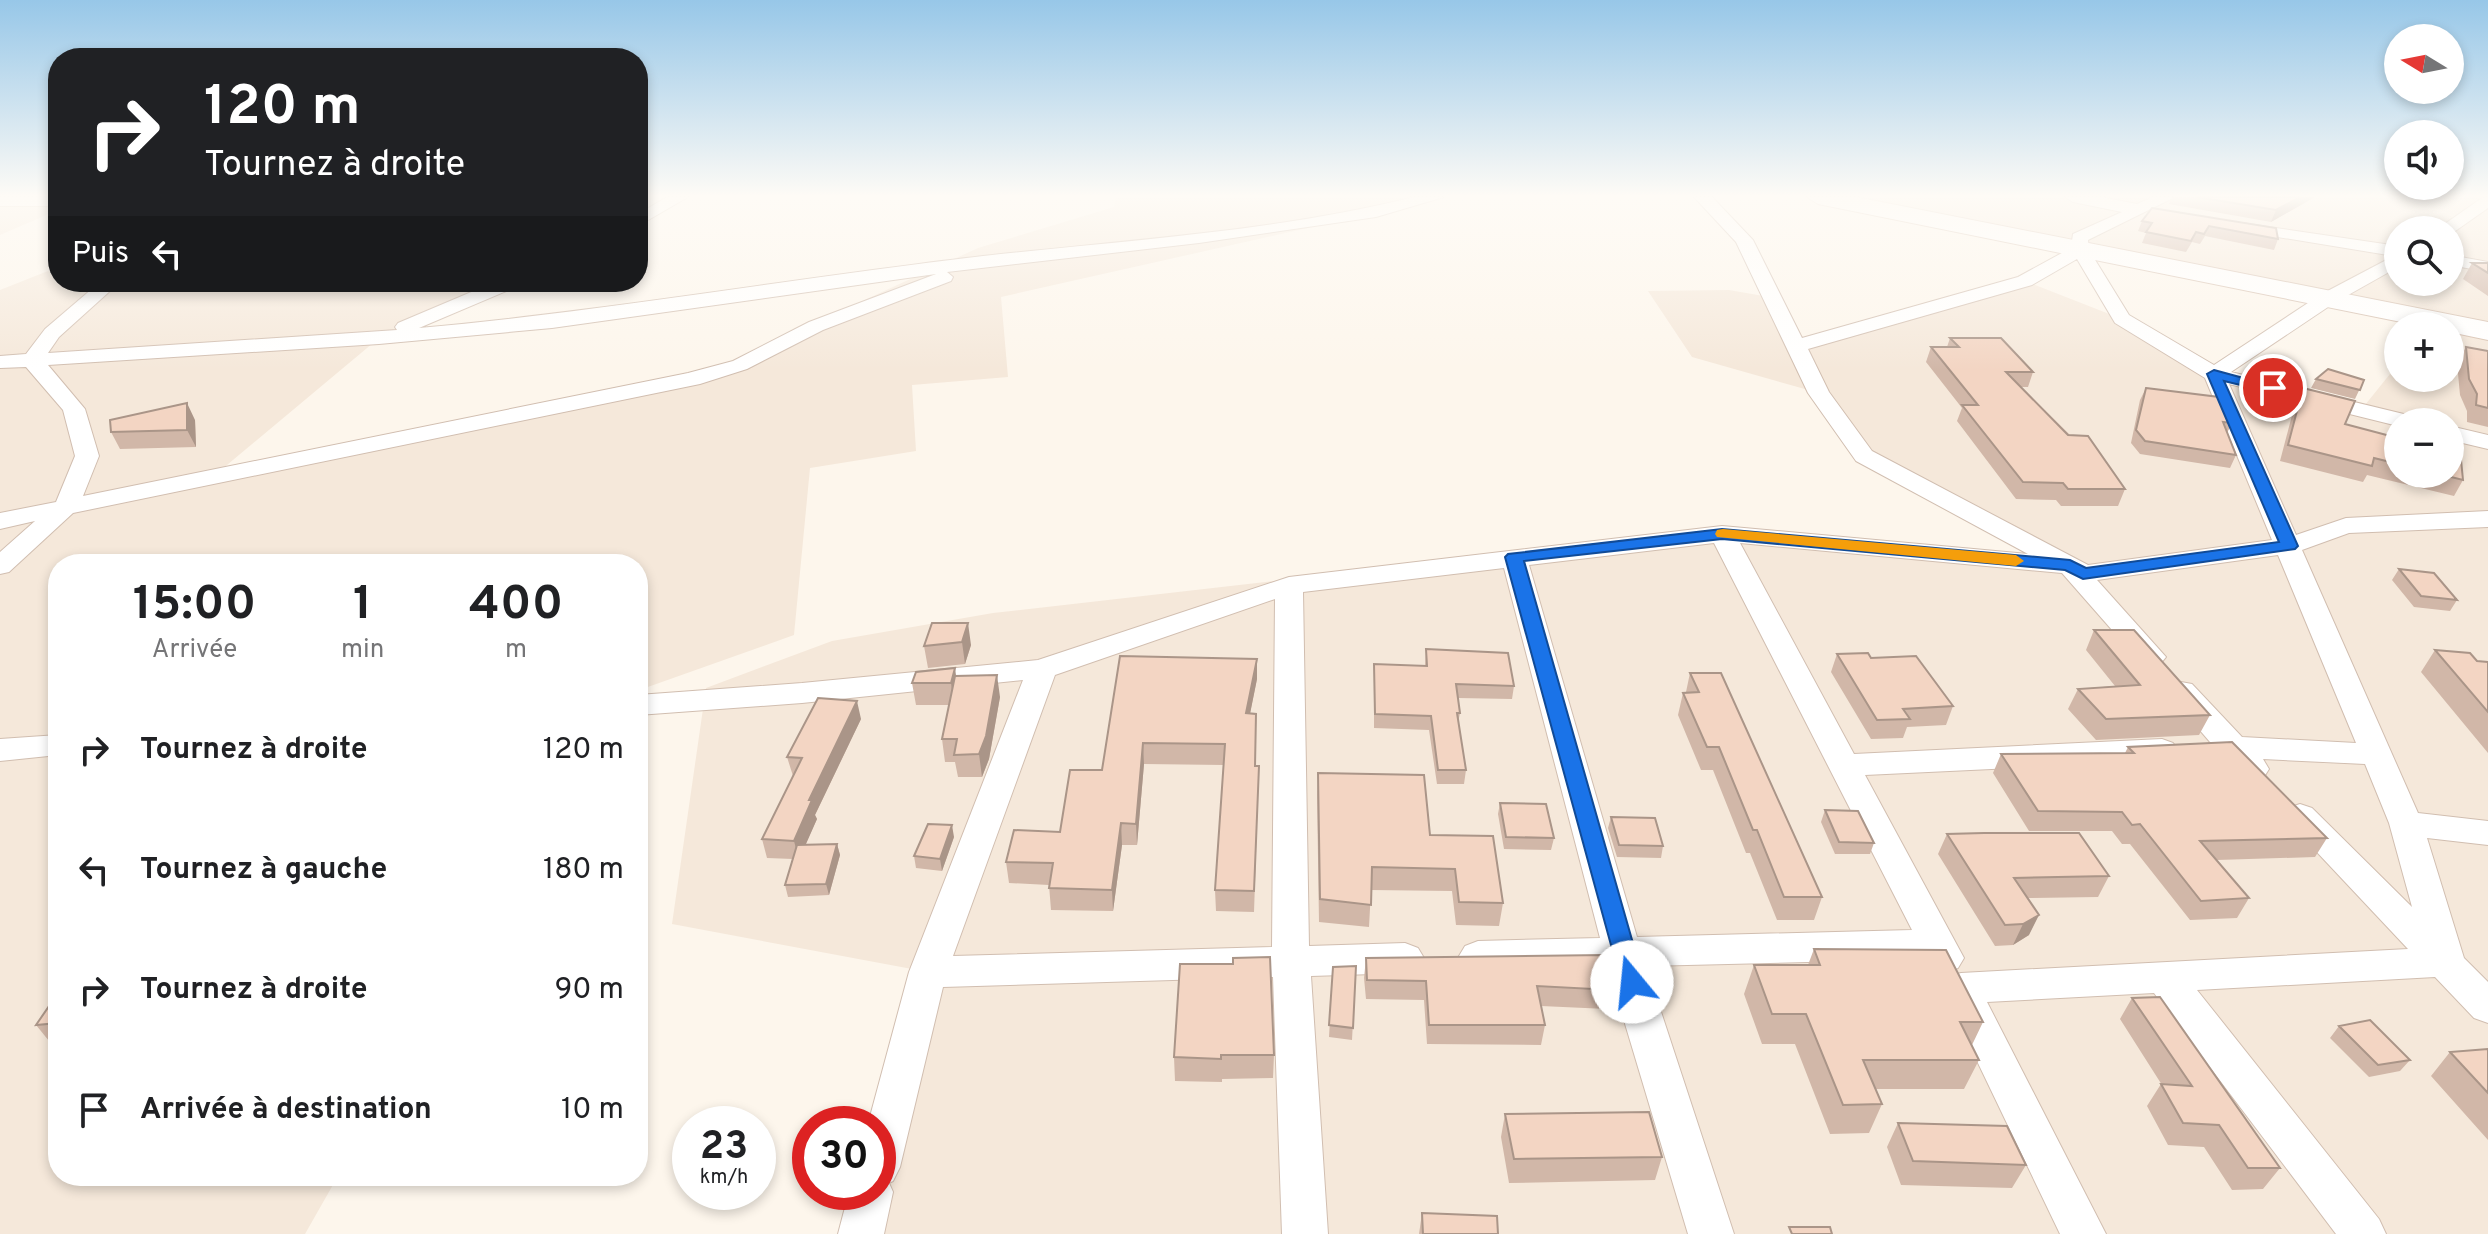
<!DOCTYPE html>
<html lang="fr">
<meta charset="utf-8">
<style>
body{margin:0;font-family:Overpass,sans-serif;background:#f6f6f6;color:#202124;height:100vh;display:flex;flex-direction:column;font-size:30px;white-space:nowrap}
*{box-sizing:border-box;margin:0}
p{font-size:26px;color:#757577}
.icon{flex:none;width:44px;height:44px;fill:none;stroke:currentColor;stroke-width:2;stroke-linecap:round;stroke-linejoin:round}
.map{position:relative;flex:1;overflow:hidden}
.details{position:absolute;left:48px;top:554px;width:600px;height:632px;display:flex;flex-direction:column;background:#fff;border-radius:32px;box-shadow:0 4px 12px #0003}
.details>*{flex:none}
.guide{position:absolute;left:48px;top:48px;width:600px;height:244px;border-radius:32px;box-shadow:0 4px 12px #0003;background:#202124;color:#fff;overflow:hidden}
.needle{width:52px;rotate:280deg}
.tools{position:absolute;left:2384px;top:24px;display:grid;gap:16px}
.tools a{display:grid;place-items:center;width:80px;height:80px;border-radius:50%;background:#fff;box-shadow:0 4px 12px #0003;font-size:40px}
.speed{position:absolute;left:672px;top:1106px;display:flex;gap:16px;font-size:40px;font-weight:700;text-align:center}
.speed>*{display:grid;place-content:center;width:104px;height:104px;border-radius:50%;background:#fff;box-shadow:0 4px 12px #0003;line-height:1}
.speed small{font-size:20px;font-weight:400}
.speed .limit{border:12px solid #d22;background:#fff;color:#111}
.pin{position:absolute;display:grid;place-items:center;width:68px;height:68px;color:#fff;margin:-34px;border:4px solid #fff;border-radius:50%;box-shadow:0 2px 8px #0007}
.me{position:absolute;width:88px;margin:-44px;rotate:343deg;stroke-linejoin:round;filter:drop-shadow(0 0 6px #0008)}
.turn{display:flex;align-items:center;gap:28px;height:168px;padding:0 24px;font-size:36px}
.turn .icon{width:104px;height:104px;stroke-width:2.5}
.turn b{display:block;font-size:56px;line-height:68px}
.then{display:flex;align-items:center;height:76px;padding:0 24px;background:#0003;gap:16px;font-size:30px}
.eta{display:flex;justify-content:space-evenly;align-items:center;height:136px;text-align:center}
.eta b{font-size:48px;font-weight:700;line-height:56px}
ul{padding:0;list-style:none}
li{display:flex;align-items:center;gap:24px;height:120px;padding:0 24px}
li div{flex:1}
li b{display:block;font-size:30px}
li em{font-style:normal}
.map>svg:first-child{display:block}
.residential{fill:#f5e8da;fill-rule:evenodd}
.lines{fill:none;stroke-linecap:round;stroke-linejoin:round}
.street-casing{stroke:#d1beb0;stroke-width:2}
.secondary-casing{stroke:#d6c0b0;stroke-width:2}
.street{fill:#fff;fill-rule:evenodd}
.secondary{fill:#fff;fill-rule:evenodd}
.wall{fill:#d1b7a8}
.shaded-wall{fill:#aa9588}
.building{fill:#f3d5c3;stroke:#aa9588;stroke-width:2}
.route{fill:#1a73e8;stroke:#114b97;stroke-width:2}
.slow{fill:#f59e0b}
</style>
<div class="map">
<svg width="2488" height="1234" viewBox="0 0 2488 1234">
<rect width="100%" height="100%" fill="#fdf6ec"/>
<path class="residential" d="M0,197H58V210L0,235Z
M1116,197H1445L1001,297L1008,377L912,385L916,451L810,468L794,635L645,688L638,699V564H58V1176H338L305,1234H0V290L58,267V282H511L379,338L215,475L692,379L978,248L1114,207Z
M1848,197H2488V325ZM2398,230H2450V282H2398Z
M2025,281L2122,319L2214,374L2361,410L2398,364V378H2450V326L2434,320L2488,331V1234H861L878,1192L928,972L672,924L706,688L832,641L993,613L1671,536L2067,565L1864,456L1819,393L1692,357L1648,291L1729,290L1775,298L1798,346ZM2398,422H2450V474H2398Z"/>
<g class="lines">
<g class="street-casing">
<path id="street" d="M0,197H58V206H0Z
M667,197H688L638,226V214Z
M1414,197H1444L1376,217L1199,243L947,272L953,277L951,281L823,330L747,369L700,384L73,513L9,572L0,574V552L35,521L0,529V513L56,502L75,456L63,410L26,367L0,368V356L26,354L45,329L100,282H120L59,337L48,353L397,330L395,327L398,323L495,282H520L518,286L419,328C608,311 795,278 983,256C1126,240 1274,232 1414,197ZM936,274L809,322L733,361L688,373L83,496L99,456L85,409L48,365L379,344L552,328Z
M1694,197H1712L1753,240L1802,338L2018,277L2071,248L2073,234L2122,212L2073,202L2065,197H2101L2137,204L2153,197H2175L2088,240L2089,250L2129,315L2214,365L2320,295L2394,256L2241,231L2232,226L2235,222L2398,246V267L2334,303L2231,372L2416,417L2419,422H2398V426L2229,384L2296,535L2346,518L2488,511V527L2349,533L2302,550L2418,813L2488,821V845L2427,838L2464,958L2488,982V1023L2474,1018L2435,977L2197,990L2379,1219L2386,1234H2336L2154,993L1987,1002L2106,1234H2060L1942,988L1947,977L1961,973L2408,949L2283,816L2288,808L2300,804L2312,808L2412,907L2389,823L2365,764L2263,759L2269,769L2264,777C2239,784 2234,760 2212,754L2207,747L2210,742L2166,691L2170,684L2181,682L2192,684L2242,737L2356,743L2278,555L2097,580L2166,657L2161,663L2151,666L2141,663L2062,573L1740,543L1854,754L2162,739L2173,743L2178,750L2173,757L2162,761L1865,775L1964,958L1958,968L1945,973L1932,968L1927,959L1646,966L1734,1234H1688L1608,967L1478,971L1465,966L1459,956L1465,946L1478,941L1600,938L1504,568L1303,592L1309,946L1405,943L1418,948L1424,958L1418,968L1405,973L1311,976L1328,1234H1282L1273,977L943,987L900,1167L893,1181L889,1183L893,1192L884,1234H838L849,1192H878V1124H868L909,972L1023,680L802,703L638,715V695L802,683L1038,660L1289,577L1722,526L2028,554L1856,461L1808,393L1736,242ZM2077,259L2115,323L2205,378L2272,540L2088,565L1872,451L1829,392L1808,349L2032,285ZM1714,543L1912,930L1637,937L1529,565ZM1275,599L1272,947L953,956L1055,675Z
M2488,197V208L2451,234L2450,230H2436L2482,198Z
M2450,255L2488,262V272L2450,265Z
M2450,426L2488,435V449L2450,440Z
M58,735V755L0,761V739Z"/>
</g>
<g class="secondary-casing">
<path id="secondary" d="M1807,197H1856L2488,322V340L2450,332V326H2421L1818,204Z"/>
</g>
<use href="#street" class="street"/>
<use href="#secondary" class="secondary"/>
</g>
<path class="wall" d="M2172,197H2315L2271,222L2169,204Z
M2152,208L2278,239L2274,250L2205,236L2200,244L2192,242L2186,252L2142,243L2146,233L2138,231L2142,221Z
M2472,263H2488V296L2463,279Z
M1950,338L2033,372L2028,387H2021L2125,489L2118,506H2061L2056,500L2016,499L1957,421L1962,408L1926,362L1931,347H1947Z
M2466,347L2488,351V427L2467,422V411L2460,395L2457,363Z
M2316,379L2364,380L2355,399L2311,388Z
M2146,388L2232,423L2227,433L2236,455L2230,468L2140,454L2131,443L2140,400Z
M2303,388L2345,424L2394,437L2398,429V474H2450L2463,480L2454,496L2367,475L2363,482L2280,461L2295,404Z
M195,420L196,447L120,449L111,432Z
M2399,569L2457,600L2450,611L2414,607L2392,580Z
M932,623L971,645L965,664L928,668L924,646Z
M2094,630L2210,715L2199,735L2096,740L2068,709L2078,689L2115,686L2086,650Z
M1426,649L1514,686L1512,699L1458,698L1460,713L1458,723L1466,770L1464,784H1437L1429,730L1374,728V664L1425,666Z
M2435,650L2477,661L2488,662V753L2421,672Z
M1837,654L1871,658L1953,706L1946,725L1907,727L1903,738L1871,739L1831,672Z
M1257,659V679L1250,713L1255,766H1259L1254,912L1216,911L1215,890L1224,765L1144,764L1137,845H1122L1113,911L1051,910L1049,885L1009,883L1006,862L1060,832L1102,770Z
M1690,673L1822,897L1814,920H1777L1750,853H1746L1713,770H1701L1678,715L1683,693L1686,692Z
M956,676L1000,697L989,759L982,777H958L955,762H945L942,739L949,705H916L912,683Z
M861,719L815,815L817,819L805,845L837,844L840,855L829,895L788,897L785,885L793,859L767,858L762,839L793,776L787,757Z
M2128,747L2327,838L2315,857L2217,860L2249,898L2237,918L2190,920L2130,844H2122L2112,831H2029L1993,773L2001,754L2125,753Z
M1318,773L1430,835L1503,903L1499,926L1456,925L1452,891L1371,890L1369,927L1319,922L1317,795Z
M1500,803L1554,838L1551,850L1504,849L1498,814Z
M1825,810L1874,843L1870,854H1835L1821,822Z
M1611,817L1663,846L1661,858L1617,857L1608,828Z
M1947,834L2109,876L2098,897L2028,898L2029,935L2013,945L1995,946L1938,854Z
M954,837L942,871L916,868L914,856Z
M1814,949L1983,1022L1972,1045L1979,1060L1964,1089H1876L1882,1104L1869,1133L1830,1134L1795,1044H1762L1744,994L1754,965H1808Z
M1366,958L1612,990L1607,1009L1541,1006L1545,1025L1541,1045L1427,1044L1424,1000L1366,999L1364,978Z
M1180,964L1274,1055L1273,1078L1222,1079V1082L1175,1081L1174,1057Z
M1356,966L1352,1040L1329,1037L1333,967Z
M58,993V1052L36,1025Z
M2132,998L2280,1168L2263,1189L2232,1190L2204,1147L2168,1145L2147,1106L2161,1084L2162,1085L2120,1019Z
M2339,1026L2410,1060L2400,1071L2369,1077L2330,1038Z
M2488,1049V1140L2431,1076L2450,1052Z
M1505,1114L1662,1157L1655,1180L1509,1183L1501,1137Z
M1898,1123L2026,1165L2012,1188L1901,1185L1887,1147Z
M1422,1213L1498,1234H1419Z"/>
<path class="shaded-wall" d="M2300,197H2315L2271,222L2276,210Z
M187,403L195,420L196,447L187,430Z
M968,623L971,645L965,664L962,642Z
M1257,659V679L1246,734V713Z
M955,668L958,690L954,705L951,683Z
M997,675L1000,697L989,759L982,777L979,754Z
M857,701L861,719L815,815L817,819L799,860L794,841L809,800Z
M1143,743L1144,764L1137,845L1136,824Z
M1121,823L1122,845L1113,911L1112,890Z
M952,825L954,837L942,871L940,859Z
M837,844L840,855L829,895L826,884Z
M2039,915L2029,935L2013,945L2023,924Z"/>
<path class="building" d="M2197,197H2300L2276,210Z
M2152,208L2276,228L2278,239L2209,226L2204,234L2196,232L2191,241L2146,232L2152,223L2142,221Z
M2472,263H2488V273Z
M1950,338H2001L2033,372H2006L2068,435L2088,436L2125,489H2068L2063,483L2023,482L1962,405H1978L1931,347H1959Z
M2466,347L2488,351V408L2476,405L2477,394L2469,379Z
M2328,369L2364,380L2360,390L2316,379Z
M2146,388L2219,397L2232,423L2223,422L2236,455L2145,441L2136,430Z
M2303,388L2355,401L2345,424L2398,438V464L2374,458L2372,466L2288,445Z
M187,403V430L111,432L110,420Z
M2450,437L2459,439L2463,480L2439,474H2450Z
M2399,569L2434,573L2457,600L2421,596Z
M932,623H968L962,642L924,646Z
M2094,630H2134L2210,715L2106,719L2078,689L2140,685Z
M1426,649L1508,653L1514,686L1456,684L1460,713H1457L1466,770H1438L1431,716L1375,714L1374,664L1427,666Z
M2435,650L2470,653L2477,661L2488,662V712Z
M1868,653L1871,658L1916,656L1953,706L1903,709L1910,719L1877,720L1837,654Z
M1120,656L1257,659L1246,713L1256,714L1255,766H1259L1254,891L1215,890L1225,744L1143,743L1136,824L1121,823L1112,890L1049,888L1053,863L1006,862L1014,830L1060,832L1070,770H1102Z
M955,668L951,683H912L916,672Z
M1690,673H1721L1822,897H1784L1757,830H1753L1719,747H1707L1683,693L1699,692Z
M997,675L986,736L979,754L954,755L957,739H942L955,676Z
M818,698L857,701L809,800H812L794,841L762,839L802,758L787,757Z
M2232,742L2327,838L2200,841L2249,898L2201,901L2140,824L2132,825L2122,812L2038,811L2001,754L2134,753L2128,747Z
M1318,773L1424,775L1430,835L1493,836L1503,903L1459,902L1455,869L1372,867L1371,905L1320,899Z
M1500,803L1546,804L1554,838L1506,837Z
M1825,810L1858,811L1874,843L1839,842Z
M1611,817L1655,818L1663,846L1619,845Z
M928,824L952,825L940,859L914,856Z
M1984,833H2079L2109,876L2014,878L2039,915L2023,924L2005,925L1947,834Z
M837,844L826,884L785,885L797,845Z
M1814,949L1946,950L1983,1022H1960L1979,1060H1863L1882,1104L1843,1105L1806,1014H1772L1754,965H1820Z
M1605,955L1612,990L1537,986L1545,1025H1429L1426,981L1367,980L1366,958Z
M1270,957L1274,1055H1221V1059L1174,1057L1180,964H1233V958Z
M1356,966L1353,1028L1329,1025L1333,967Z
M58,993V1023L36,1025Z
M2160,997L2280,1168H2248L2219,1125L2183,1123L2161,1084L2192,1086L2132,998Z
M2370,1020L2410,1060L2378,1065L2339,1026Z
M2488,1049V1093L2450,1052Z
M1649,1112L1662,1157L1514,1159L1505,1114Z
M1898,1123L2007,1126L2026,1165L1913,1161Z
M1422,1213L1497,1216L1498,1234H1423Z
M1789,1227H1830L1832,1234H1792Z"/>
<linearGradient id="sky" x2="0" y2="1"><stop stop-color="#97c7e8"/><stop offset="0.53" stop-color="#fefbf6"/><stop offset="1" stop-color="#fefbf6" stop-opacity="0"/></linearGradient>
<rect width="2488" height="370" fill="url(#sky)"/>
<path class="route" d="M2214,370L2280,388L2273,393L2224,381L2298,546L2295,549L2083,579L2065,570L1722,539L1524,561L1644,982L1641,989L1632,992L1623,989L1505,557L1508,554L1722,529L2070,560L2086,568L2279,542L2207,374Z"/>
<path class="slow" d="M1723,529L2016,555L2024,561L2016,566L1717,537L1715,534L1717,530Z"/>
</svg>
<div class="tools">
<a><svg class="needle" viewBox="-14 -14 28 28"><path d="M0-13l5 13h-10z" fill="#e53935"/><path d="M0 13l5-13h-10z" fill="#757577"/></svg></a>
<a><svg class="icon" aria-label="sound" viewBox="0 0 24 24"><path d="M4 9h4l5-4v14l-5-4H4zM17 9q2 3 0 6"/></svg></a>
<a><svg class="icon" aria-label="search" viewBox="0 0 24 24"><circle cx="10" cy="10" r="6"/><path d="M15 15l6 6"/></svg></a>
<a>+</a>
<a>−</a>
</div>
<div class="speed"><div>23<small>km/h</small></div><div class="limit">30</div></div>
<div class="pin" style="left:2273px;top:388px;background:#d93025"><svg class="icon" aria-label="arrive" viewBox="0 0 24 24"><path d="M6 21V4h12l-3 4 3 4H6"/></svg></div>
<svg class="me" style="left:1632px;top:982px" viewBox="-20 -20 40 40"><circle r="19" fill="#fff"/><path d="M0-13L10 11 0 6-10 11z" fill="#1a73e8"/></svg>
<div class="guide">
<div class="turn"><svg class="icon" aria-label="right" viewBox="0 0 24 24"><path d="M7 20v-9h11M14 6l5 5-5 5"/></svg><div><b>120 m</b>Tournez à droite</div></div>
<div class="then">Puis<svg class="icon" aria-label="left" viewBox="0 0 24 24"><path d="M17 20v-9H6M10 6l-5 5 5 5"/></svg></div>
</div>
<section class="details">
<div class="eta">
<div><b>15:00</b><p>Arrivée</p></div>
<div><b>1</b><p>min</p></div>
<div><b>400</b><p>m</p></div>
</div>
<ul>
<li><svg class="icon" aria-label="right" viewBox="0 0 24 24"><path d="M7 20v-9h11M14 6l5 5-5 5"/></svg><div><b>Tournez à droite</b></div><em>120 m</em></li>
<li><svg class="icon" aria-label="left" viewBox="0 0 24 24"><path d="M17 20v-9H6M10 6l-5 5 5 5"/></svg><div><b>Tournez à gauche</b></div><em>180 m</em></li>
<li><svg class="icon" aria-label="right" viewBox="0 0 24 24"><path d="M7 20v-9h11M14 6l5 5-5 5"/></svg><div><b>Tournez à droite</b></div><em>90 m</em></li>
<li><svg class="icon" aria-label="arrive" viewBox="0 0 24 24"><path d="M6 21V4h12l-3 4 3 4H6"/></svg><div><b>Arrivée à destination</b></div><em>10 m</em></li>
</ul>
</section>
</div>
